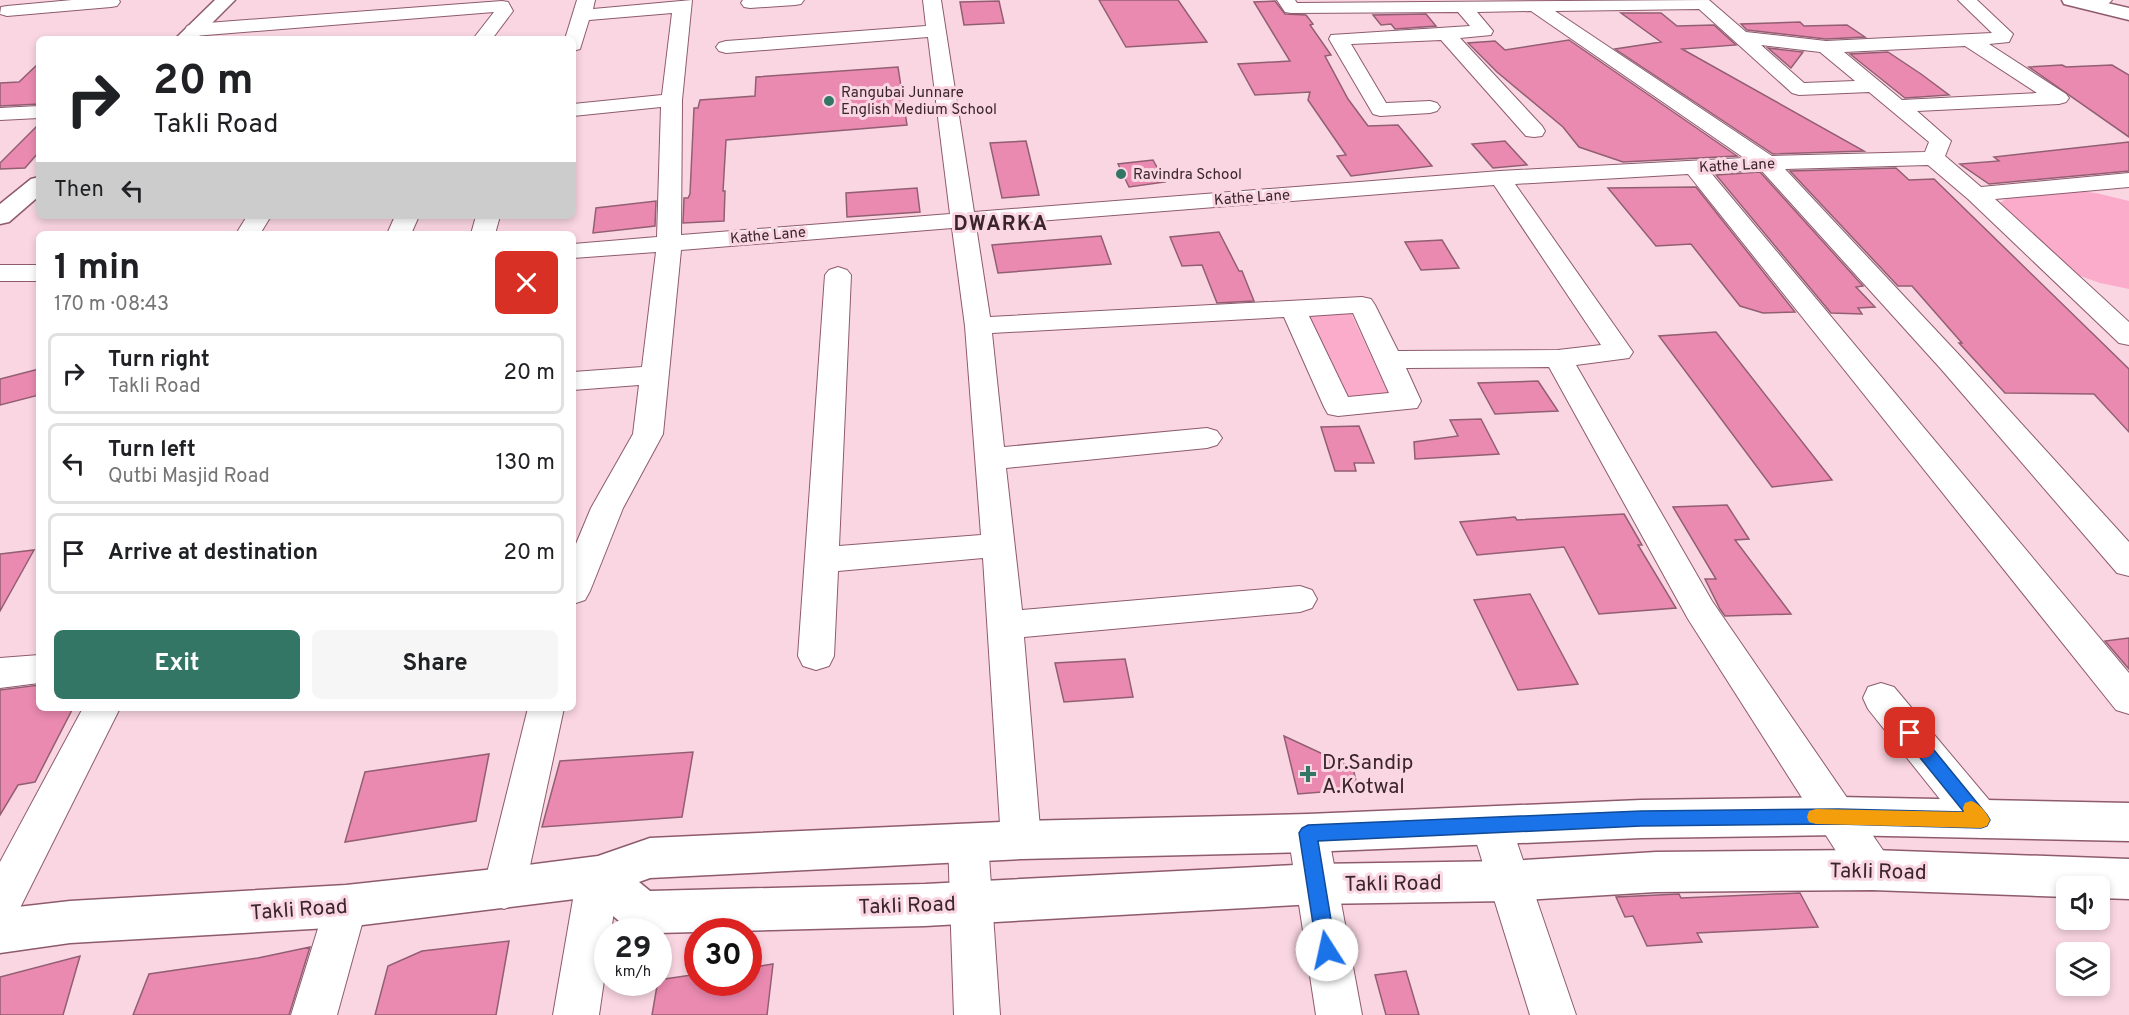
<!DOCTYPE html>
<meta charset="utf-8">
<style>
body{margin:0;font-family:Overpass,sans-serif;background:#f6f6f6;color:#202124;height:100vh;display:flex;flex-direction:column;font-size:22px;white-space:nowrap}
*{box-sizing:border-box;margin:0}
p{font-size:20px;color:#757577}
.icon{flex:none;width:33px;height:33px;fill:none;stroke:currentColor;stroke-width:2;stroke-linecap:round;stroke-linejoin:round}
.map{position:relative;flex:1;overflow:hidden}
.drawer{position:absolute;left:36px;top:231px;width:540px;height:480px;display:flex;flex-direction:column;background:#fff;border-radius:9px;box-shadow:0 3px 9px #0003}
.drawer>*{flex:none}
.banner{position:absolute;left:36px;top:36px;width:540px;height:183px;border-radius:9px;box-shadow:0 3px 9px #0003;background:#fff;color:#202124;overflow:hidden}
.tools{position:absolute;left:2056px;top:876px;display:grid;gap:12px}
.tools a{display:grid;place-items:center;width:54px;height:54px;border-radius:9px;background:#fff;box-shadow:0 3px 9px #0003;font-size:30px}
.speed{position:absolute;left:594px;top:918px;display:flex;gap:12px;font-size:30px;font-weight:700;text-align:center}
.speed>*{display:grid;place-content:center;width:78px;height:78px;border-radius:50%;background:#fff;box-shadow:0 3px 9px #0003;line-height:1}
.speed small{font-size:15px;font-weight:400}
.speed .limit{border:9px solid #d22;background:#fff;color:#111}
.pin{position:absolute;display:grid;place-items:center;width:51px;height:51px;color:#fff;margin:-26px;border-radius:12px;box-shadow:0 3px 9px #0006}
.me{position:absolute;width:66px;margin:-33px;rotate:350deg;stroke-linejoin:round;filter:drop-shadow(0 0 4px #0008)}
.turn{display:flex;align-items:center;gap:21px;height:126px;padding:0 18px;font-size:27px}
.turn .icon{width:78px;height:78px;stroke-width:2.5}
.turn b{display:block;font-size:42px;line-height:51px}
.then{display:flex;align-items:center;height:57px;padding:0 18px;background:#0003;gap:12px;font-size:22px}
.round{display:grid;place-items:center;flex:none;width:63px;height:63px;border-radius:9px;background:#f6f6f6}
.overview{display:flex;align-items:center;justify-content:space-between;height:102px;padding:0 18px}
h1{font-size:36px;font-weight:700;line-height:45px}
.button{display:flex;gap:12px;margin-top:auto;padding:12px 18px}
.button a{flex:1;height:69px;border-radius:9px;background:#347666;color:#fff;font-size:24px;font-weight:700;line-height:69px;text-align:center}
.button a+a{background:#f6f6f6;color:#202124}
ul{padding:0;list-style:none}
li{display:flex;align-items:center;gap:18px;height:81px;margin:0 12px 9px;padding:0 6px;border:3px solid #e0e0e0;border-radius:9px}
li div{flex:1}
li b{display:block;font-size:22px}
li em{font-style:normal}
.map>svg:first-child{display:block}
.green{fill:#fbacca}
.building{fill:#eb8ab1;stroke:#925f72;stroke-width:1.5}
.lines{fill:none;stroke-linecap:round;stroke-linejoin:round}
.minor-casing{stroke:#8e5b6e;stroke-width:2}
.tertiary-casing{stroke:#8e5b6e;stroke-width:3}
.trunk-casing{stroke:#8e5b6e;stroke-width:3}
.minor{fill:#fff;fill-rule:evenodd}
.tertiary{fill:#fff;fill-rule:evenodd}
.trunk{fill:#fff;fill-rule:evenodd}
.route{fill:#1a73e8;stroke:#114b97;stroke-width:1.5}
.slow{fill:#f59e0b}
.poi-dot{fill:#347666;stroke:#fad6e2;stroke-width:2}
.labels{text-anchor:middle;stroke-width:6;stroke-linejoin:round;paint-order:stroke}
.far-poi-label{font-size:15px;fill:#3a252d;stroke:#fad6e2;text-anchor:start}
.far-street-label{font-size:15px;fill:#3a252d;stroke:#fad6e2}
.far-district-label{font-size:20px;font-weight:bold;letter-spacing:1.5px;fill:#3a252d;stroke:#fad6e2}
.near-poi-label{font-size:21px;fill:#3a252d;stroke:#fad6e2;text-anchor:start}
.near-street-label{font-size:21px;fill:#3a252d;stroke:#fad6e2}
</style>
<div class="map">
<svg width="2129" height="1015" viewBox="0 0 2129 1015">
<rect width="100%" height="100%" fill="#fad6e2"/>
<path class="green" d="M2063,189L2096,193L2129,201V289L2100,283L2061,269L1997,216L2000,203L2013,194Z
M1351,313L1388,393L1346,397L1307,315Z"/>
<path class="building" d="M1099,0H1178L1207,42L1126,47Z
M999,1L1004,23L964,25L960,2Z
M1275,1L1285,14L1306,15L1313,24L1310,25L1331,55L1325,56L1348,99L1368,126L1398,125L1432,166L1351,176L1337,156L1346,155L1308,100L1310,92L1255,95L1238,64L1290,61L1254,2Z
M1621,13H1661L1677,26L1714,25L1736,45L1682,49L1864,151L1773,154L1615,49L1661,42Z
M1426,14L1436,26L1395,29L1391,24L1381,25L1373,15Z
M1800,22L1804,26L1847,25L1865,37L1826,39L1747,30L1741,24Z
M1569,40L1737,156L1623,162L1579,147L1563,127L1497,72L1468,43L1495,41L1505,50Z
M1768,48L1803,52L1791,68Z
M1888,52L1921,74L1949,95L1905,98L1850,54Z
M39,63V104L0,106V83L19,82Z
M2062,65L2066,67L2112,65L2129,75V137L2029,67Z
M898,67L907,125L726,140L723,191H725L724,221L683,223L684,198H688L690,194L694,108H698L700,100L755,96L756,77Z
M39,124V152L25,168L0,169V163Z
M1026,141L1039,195L1002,198L990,143Z
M1505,141L1527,165L1493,168L1472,144Z
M2129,142V171L1989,184L1960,164L1999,161L1994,157Z
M1153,160L1165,182L1129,187L1118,164Z
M1896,168L1909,180L1934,179L2129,369V432L2094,394L2005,393L1959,343H1962L1912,286H1898L1790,171Z
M1760,172L1863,286L1856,287L1875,307L1858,308L1862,314L1831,313L1716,175Z
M1696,187L1795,312L1763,313L1740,306L1691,244L1656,246L1608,188Z
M917,188L920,212L847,217L846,193Z
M656,201L655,226L593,233L596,208Z
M1219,232L1239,271H1242L1254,301L1217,303L1202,265L1182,266L1170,237Z
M1101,236L1111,264L998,273L992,245Z
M1442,240L1459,268L1421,270L1405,242Z
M1716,332L1832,480L1772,487L1659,336Z
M39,369V395L0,405V379Z
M1538,381L1558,411L1495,414L1478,383Z
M1481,419L1499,454L1415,459L1414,442L1458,436L1450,420Z
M1359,426L1374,463H1354L1356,471H1335L1321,427Z
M1727,505L1749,539L1735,540L1791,614L1725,616L1720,609L1705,579H1716L1673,507Z
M1624,514L1642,545H1638L1676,608L1599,614L1564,547L1477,555L1460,522L1515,517L1517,520Z
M34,550L0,611V554Z
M1530,594L1578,684L1518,690L1474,600Z
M2129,638V669L2105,641Z
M1125,659L1133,697L1064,702L1055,663Z
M39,685V708H73L35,782L18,785L0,815V690Z
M1284,736L1353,768L1358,789L1298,794Z
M693,752L682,817L542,827L560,761Z
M489,754L476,821L345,842L365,772Z
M1800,893L1818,927L1697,933L1702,942L1647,946L1633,916L1625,917L1616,897L1679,894L1681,898Z
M509,941L496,1015H375L388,966L422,951Z
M310,947L289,1015H133L149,974L258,958Z
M80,956L63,1015H0V977Z
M773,964L767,1015H652L658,980L698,974V982H748V968Z
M1406,971L1419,1015H1386L1375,975Z"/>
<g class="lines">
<g class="minor-casing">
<path id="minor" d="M72,0H119L120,2L117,6L111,7L7,16L0,14L1,7L7,6Z
M577,0H595L593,9L692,0L682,100L681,235L950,214L928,37L726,53L719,51L716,47L719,43L726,41L926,26L923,0H941L974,212L1500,171L1744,158L1531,11L1477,12L1493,31L1491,35L1460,38L1542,126L1545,131L1542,136L1534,137L1526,136L1441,40L1351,44L1386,103L1430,101L1437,103L1440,107L1437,111L1430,113L1380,116L1373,114L1329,39L1331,35L1470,26L1458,12L1291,13L1285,12L1277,0H1295L1297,3L1709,0L1746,32L1826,41L1992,33L1958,0H1977L2013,34L2009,42L1989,44L2066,94L2069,98L2066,102L2059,104L1917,111L1951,141L1945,156L1981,187L2129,173V187L1995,199L2129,322V345L2119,343L1968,199L1928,165L1785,169L1961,357L2129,542V576L2117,573L1941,369L1761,170L1711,173L2129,673V714L2116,710L1688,174L1515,184L1633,352L1629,358L1576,365L1712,601L1887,856L1893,870L1887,884L1872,889L1857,884L1688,619L1549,367L1406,368L1421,401L1417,408L1338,416L1328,414L1324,407L1284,317L992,333L1004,447L1207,428L1217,431L1222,438L1217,445L1207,448L1006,468L1022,610L1300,586L1312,590L1317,599L1312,608L1300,612L1024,637L1041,840L1035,853L1021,858L1007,853L1001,840L983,558L838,571L834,656L829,666L816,670L803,666L798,656L825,275L829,270L838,267L847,270L851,275L839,546L981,535L965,326L952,228L681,250L663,434L623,508L590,591L585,600L573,604V551L591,508L633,434L639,385L573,390V372L642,367L656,252L573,258V244L657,237L661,107L573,116V104L662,95L672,13L589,20L580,49L573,51V39H565ZM1699,9L1792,93L1799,95L1869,92L1929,142L1925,152L1772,156L1555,11ZM1761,45L1820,52L1855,81L1804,83ZM1965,46L2037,93L1902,100L1844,52ZM1494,185L1601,345L1558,350L1398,351L1375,305L1371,299L1362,297L990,317L976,226ZM1353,313L1389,393L1348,397L1309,316Z
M743,0H804L801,4L795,5L750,8L744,7L741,3Z
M2094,0H2112C2107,6 2103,7 2096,5Z
M502,1L508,2L513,11L492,39H473L494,12L194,36L187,34L185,30L187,26L194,24Z
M39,106V118L0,120V108Z
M247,216H271L260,234H236Z
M395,216H419L411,234H387Z
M476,216H500L495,234H471Z
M0,265H39V281H0Z
M39,655V683L0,688V658Z
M1881,683L1894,687L1995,807L2001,820L1995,833L1981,838L1967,833L1868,709L1863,698L1868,687Z
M83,708H120L15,918L0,924V862Z
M528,708H564L525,889L519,903L504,909L489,903L483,889Z
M1491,807L1505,812L1511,825L1576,1015H1530L1471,825L1477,812Z
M1308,815L1322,820L1328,833L1362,1015H1316L1288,833L1294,820Z
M968,824L982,829L988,842L1000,1015H954L948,842L954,829Z
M598,857L613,862L619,876L611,932H608V953L599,1015H553L577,876L583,862Z
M346,886L361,892L367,906L337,1015H291L325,906L331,892Z"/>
</g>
<g class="tertiary-casing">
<path id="tertiary" d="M215,0H235L196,39H175Z
M39,177V196L9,222L0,224V204L31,179Z
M1838,797L2129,803V841L1838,835L1641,838L1308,852L1021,859L650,878L639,882L650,891L925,884L1315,864L1509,861L1656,852L1872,850L2129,859V899L2100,898V886H2067V897L1872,890L1656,892L1509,901L1315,904L925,926L658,933L638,932L626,927L591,897L346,927L70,943L0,953V909L70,901L346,885L504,868L598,856L650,838L1021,821L1308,814L1641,800Z"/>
</g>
<g class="trunk-casing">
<path id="trunk" d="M2062,0H2094L2129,8V20L2064,4Z"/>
</g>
<use href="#minor" class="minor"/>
<use href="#tertiary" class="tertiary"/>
<use href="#trunk" class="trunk"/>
</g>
<path class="route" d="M1910,726L1916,728L1987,815L1990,820L1987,826L1981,828L1838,824L1641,826L1318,841L1336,950L1334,956L1327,959L1320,956L1317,950L1299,833L1302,828L1308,825L1641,811L1838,809L1964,812L1904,738L1902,733L1904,728Z"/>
<path class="slow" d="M1971,801C1980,804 1986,812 1990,820L1987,826L1981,828L1816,824L1809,822L1807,817L1809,811L1816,809L1964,812L1963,808L1965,803Z"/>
<g class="poi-dot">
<circle cx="829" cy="101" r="6"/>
<circle cx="1121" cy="174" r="6"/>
<path d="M1305 765h6v6h6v6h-6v6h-6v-6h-6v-6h6z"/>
</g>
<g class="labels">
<g class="far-poi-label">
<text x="841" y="97">Rangubai Junnare<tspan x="841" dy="17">English Medium School</tspan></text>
<text x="1133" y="179">Ravindra School</text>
</g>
<g class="far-street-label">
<text transform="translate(1737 165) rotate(-3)" y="5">Kathe Lane</text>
<text transform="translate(1252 197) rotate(-4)" y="5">Kathe Lane</text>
<text transform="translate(768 235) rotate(-5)" y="5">Kathe Lane</text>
</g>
<g class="far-district-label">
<text x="1001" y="230">DWARKA</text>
</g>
<g class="near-poi-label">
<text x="1322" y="769">Dr.Sandip<tspan x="1322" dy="24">A.Kotwal</tspan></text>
</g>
<g class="near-street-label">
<text transform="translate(1878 871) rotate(1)" y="7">Takli Road</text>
<text transform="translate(1393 883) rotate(-1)" y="7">Takli Road</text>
<text transform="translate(907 905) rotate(-2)" y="7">Takli Road</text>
<text transform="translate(299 909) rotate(-4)" y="7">Takli Road</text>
</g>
</g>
</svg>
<div class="tools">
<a><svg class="icon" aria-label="sound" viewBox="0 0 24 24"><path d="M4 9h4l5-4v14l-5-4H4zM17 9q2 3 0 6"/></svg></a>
<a><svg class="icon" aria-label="layers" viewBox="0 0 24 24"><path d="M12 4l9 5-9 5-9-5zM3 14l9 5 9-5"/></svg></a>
</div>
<div class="speed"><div>29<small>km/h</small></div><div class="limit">30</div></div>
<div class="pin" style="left:1910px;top:733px;background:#d93025"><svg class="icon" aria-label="arrive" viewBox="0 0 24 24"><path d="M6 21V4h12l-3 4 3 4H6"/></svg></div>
<svg class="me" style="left:1327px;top:950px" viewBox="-20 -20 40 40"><circle r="19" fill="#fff"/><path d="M0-13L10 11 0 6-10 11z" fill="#1a73e8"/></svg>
<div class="banner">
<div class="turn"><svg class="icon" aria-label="right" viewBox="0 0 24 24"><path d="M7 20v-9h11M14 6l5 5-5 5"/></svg><div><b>20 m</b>Takli Road</div></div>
<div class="then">Then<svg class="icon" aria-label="left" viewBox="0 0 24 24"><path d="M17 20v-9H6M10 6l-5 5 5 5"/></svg></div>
</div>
<section class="drawer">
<div class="overview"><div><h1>1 min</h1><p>170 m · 08:43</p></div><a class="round" style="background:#d93025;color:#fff"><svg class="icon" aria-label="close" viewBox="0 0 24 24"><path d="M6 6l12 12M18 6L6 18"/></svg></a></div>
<ul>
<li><svg class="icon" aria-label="right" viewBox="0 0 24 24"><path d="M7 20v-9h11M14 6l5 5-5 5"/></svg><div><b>Turn right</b><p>Takli Road</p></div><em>20 m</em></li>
<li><svg class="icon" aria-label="left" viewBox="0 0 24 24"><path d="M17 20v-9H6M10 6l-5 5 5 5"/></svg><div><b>Turn left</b><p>Qutbi Masjid Road</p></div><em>130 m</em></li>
<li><svg class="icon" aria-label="arrive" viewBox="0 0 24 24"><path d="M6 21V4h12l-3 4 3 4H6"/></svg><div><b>Arrive at destination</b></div><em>20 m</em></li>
</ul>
<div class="button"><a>Exit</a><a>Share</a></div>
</section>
</div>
